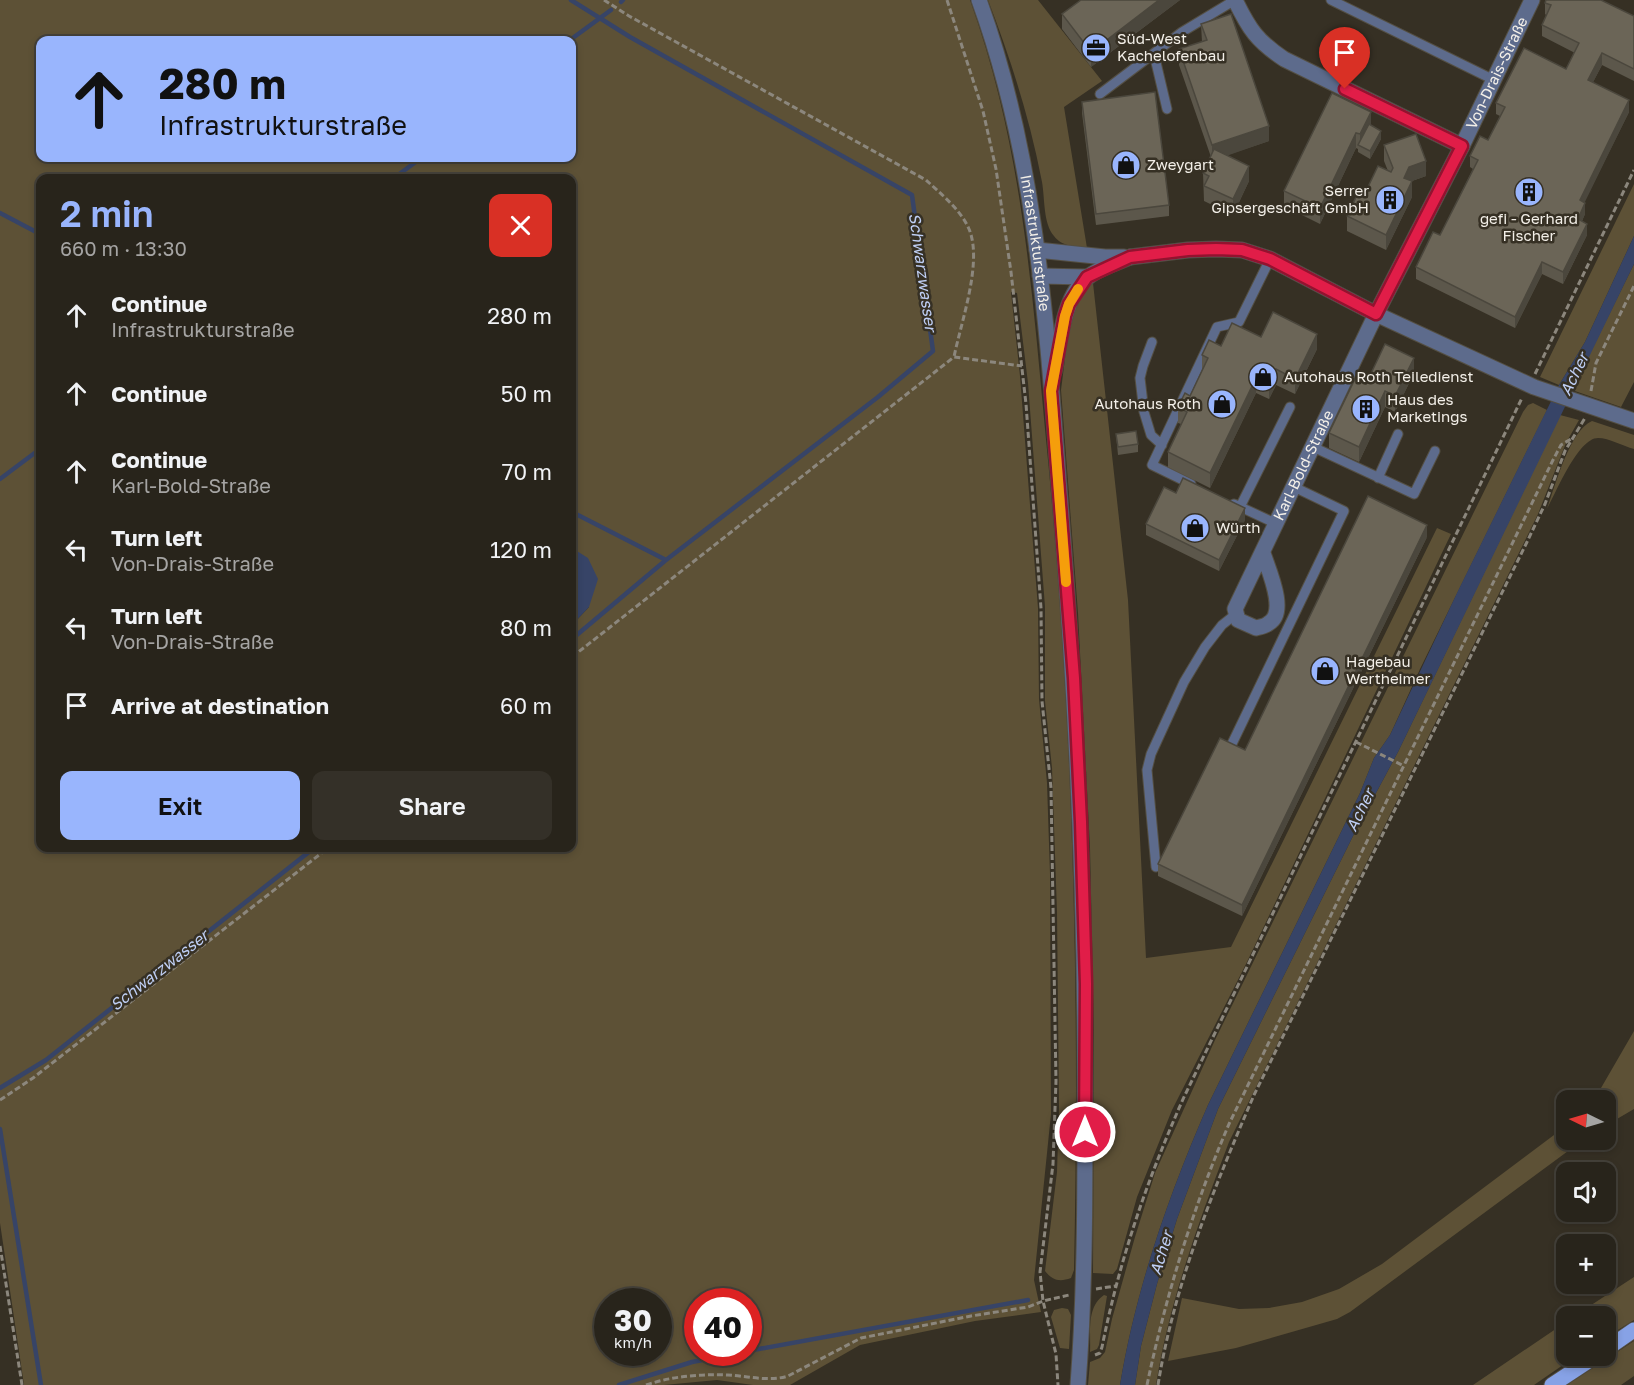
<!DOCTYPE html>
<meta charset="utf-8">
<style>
body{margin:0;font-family:"Golos Text",sans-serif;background:#343028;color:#f1f3f6;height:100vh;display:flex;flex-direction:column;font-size:22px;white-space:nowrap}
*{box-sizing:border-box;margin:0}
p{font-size:20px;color:#a5a4a3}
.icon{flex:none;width:33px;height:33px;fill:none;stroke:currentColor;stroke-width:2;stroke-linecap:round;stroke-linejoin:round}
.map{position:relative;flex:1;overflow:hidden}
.sheet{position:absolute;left:36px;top:174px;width:540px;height:678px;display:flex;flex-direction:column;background:#28241b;border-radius:12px;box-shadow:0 3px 9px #0003,0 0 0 2px #44413a}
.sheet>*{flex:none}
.hud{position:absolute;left:36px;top:36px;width:540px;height:126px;border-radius:12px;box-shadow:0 3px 9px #0003,0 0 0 2px #44413a;background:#99b5fd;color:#111;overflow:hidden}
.needle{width:39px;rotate:275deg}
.tools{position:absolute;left:1556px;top:1090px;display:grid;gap:12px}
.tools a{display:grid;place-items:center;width:60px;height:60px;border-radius:12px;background:#28241b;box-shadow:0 3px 9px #0003,0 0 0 2px #44413a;font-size:30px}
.speed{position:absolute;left:594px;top:1288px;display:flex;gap:12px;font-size:30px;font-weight:700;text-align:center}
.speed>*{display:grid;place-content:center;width:78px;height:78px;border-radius:50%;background:#28241b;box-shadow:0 3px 9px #0003,0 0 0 2px #44413a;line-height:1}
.speed small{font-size:15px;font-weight:400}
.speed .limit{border:9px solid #d22;background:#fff;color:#111}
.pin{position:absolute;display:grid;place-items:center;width:51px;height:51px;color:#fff;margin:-62px -26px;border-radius:50% 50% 50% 0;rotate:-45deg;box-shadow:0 0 6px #0007}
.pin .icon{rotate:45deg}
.me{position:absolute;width:66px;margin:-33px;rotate:0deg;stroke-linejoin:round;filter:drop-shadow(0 0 4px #0008)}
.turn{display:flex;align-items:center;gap:21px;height:126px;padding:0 24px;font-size:27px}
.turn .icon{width:78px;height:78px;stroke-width:2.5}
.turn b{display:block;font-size:42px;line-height:51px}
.round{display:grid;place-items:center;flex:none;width:63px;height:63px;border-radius:12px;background:#343028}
.headline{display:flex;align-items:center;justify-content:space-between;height:102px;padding:0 24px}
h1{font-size:36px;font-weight:600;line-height:45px;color:#99b5fd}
.primary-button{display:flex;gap:12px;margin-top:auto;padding:12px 24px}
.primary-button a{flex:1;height:69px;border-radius:12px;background:#99b5fd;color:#111;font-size:24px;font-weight:600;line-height:69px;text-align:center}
.primary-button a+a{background:#343028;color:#f1f3f6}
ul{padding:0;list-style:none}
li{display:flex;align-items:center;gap:18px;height:78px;padding:0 24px}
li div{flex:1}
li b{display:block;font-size:22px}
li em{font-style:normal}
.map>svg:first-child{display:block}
.green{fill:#5d5136;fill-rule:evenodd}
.water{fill:#374467}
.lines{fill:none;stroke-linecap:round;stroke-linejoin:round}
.stream{stroke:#374467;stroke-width:4.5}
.service-casing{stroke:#544f43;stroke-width:11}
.minor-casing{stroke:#544f43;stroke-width:17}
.tertiary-casing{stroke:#544f43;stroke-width:17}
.primary-casing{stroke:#544f43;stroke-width:17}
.path{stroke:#8c877d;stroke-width:3;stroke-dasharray:6 3;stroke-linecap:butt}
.service{stroke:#5d6b8c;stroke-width:9}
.minor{stroke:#5d6b8c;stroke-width:15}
.tertiary{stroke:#5d6b8c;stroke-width:15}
.primary{stroke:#87a2e6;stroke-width:15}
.wall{fill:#5c574b}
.shaded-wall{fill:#4b473d}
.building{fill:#6b6557;stroke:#4b473d;stroke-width:1.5}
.route-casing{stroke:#92132f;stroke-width:15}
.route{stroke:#e11d48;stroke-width:10}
.slow{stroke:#f59e0b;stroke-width:10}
.labels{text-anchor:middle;stroke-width:5;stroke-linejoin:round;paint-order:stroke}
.poi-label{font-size:15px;fill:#f3efe8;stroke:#363024;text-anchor:start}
.street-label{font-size:15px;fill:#f3efe8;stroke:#363024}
.water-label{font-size:16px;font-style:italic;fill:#bfcff5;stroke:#363024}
</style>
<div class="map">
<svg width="1634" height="1385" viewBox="0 0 1634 1385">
<rect width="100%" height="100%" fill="#363024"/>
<path class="green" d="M0,0H970C1021,142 1031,280 1045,429C1073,709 1080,989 1074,1270L1071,1278C1060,1282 1053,1281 1045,1271L1057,1172L1059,1107L1057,912L1052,768L1045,701V607L1028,383L1017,293L1011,292L1020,376L1038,608L1039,699L1047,783L1050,874L1051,1114L1034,1280L1041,1312L975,1321L860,1345L790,1385H753L717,1380L664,1385H24L0,1223ZM40,40H572V158H40ZM40,178H572V548H574L589,607L572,625V848H40ZM608,1302H658V1353H608ZM698,1302H748V1353H698Z
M988,0H1038L1102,81L1064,107L1087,248C1075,246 1062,247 1054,236C1043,223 1045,199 1042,182C1030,119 1011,60 988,0Z
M1634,184V236L1585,342L1559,385L1540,377Z
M1634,264V382L1621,407L1572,390Z
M1093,283L1128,600L1146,958L1231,947L1437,528L1451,534L1246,964L1172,1110L1137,1197L1117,1269L1113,1274L1093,1273L1094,1031L1090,848L1078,613L1061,390L1070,319L1085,287Z
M1533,403L1547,410L1420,669L1390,735L1374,758L1360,793L1208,1105C1169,1194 1136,1288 1120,1385H1088L1090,1362L1100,1358L1105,1352L1112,1319L1135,1237L1155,1173L1215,1040L1523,412L1528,405Z
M1560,415L1579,420L1566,443L1538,514L1229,1142C1199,1221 1169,1302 1156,1385H1135L1141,1346L1157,1284L1177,1219L1218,1109L1354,834L1398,752Z
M1592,421L1634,435V449C1623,446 1609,438 1598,438C1578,438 1556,493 1547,509C1555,486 1570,430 1592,421Z
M1634,1031V1109L1605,1126V1101H1590L1601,1088Z
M1566,1126V1140H1583L1350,1312L1337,1319L1236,1348L1168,1361L1182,1298L1239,1309L1269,1308L1302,1302L1339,1289L1382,1264Z
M1634,1277V1320L1605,1338V1317H1573Z
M1104,1295L1107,1296L1099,1345L1097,1349L1090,1352C1091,1333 1086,1307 1104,1295Z
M1062,1308L1068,1309L1071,1315L1069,1349L1060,1348L1051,1317L1054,1310Z
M1566,1322V1356H1576L1534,1385H1473Z
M1634,1341V1376L1621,1385H1567Z"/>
<path class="water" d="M1634,236V264L1398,752L1354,834L1218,1109L1177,1219L1157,1284L1141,1346L1135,1385H1120C1136,1288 1169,1194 1208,1105L1360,793L1374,758L1390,735L1457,593L1559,385L1585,342Z
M572,548L588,558L598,579L589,607L572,625Z"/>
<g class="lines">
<path class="stream" d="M571,0L630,37L912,195L933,351L878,397L666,560L572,639
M621,2L623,0
M570,40L611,10
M394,178L421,158
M0,213L40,234
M0,479L40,449
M572,512L666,560
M0,1088L46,1060L314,848
M0,1129L41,1385
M748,1351L1028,1300
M619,1385L692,1362L739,1353"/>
<g class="service-casing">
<path id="service" d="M1331,0L1494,80
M1154,54L1167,109
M1100,94L1182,32L1235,0
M1152,342L1143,366L1140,378L1144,412L1151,435L1162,445
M1313,447L1414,494L1435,451
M1378,478L1398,434
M1191,484L1152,465L1217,327L1239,322L1270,259
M1234,504L1277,524
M1240,507L1290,407
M1229,750L1344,511L1294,487
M1156,867L1147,770L1151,754L1184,682L1205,647L1222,625L1236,614"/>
</g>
<g class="minor-casing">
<g id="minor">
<path id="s1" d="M1235,0C1249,29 1257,41 1284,59L1462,146L1532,0"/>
<path d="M1130,257L1188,250L1216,249L1242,250L1270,259L1376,314L1534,387L1634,421"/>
<path id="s2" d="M1263,553C1268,569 1288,612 1269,623C1266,626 1260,627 1256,628L1238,620L1235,609L1376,314L1462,146"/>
</g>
</g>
<g class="tertiary-casing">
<g id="tertiary">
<path id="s3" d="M979,0C1040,167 1048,348 1062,524C1077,718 1086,911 1085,1105C1085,1198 1085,1292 1078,1385"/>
<path d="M1037,250L1105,257H1124"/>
<path d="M1040,276L1087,277"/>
<path d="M1054,372C1060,344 1063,295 1088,277C1099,268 1117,263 1130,257"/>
</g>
</g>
<g class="primary-casing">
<path id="primary" d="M1605,1350L1634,1330
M1552,1385L1596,1356"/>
</g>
<path class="path" d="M604,0L629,16L926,180C941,194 961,210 969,229C983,262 961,322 954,357
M947,0L983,111L996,169L1011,272L1026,404L1041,608L1042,701L1051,788L1056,1081L1053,1164L1040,1272L1043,1301L1056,1354L1058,1385
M1535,374L1634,170
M1591,391L1596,363L1634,286
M572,657L954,357L1022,366
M1356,742L1404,766
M0,1100L33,1078L328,848
M0,1246L22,1385
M1096,1289L1115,1286
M1095,1355L1100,1353L1102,1347C1120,1258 1147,1180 1184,1097L1522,398
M646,1385C673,1376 700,1374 728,1375C748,1376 769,1382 788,1376L861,1338L971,1316L1028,1307L1043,1301L1069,1295
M1147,1385C1166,1295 1193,1208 1229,1124L1553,460L1561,445L1571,439
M1158,1385C1174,1285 1214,1188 1254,1095L1527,542L1545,504L1565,451L1585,418"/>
<use href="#service" class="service"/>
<use href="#minor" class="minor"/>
<use href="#tertiary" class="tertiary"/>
<use href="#primary" class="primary"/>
</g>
<path class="wall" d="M1081,0H1180L1091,67L1062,29V14Z
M1545,3L1634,16V81L1602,65L1593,82L1629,112L1584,202L1585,214L1582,221L1587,235L1563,284L1542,274L1515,328L1416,279V267L1440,235L1473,169L1470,167V156L1488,140L1500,116L1496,114V103L1566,69L1575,53L1542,36V25L1546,15L1545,14Z
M1201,24L1269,141L1227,155L1249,181L1233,215L1204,201L1203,173L1211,157L1179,65V49L1202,42Z
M1332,93L1381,139L1370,159L1358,152V149L1356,148L1320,224L1284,206V191Z
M1082,102L1169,205V216L1096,225L1082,113Z
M1384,145L1426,176L1412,181V197L1386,250L1347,231V216L1366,191L1388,171L1384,161Z
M1261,337L1317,349L1295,394L1276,385L1269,399L1256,393L1210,488L1168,467V452L1181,424L1178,423V407L1190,396L1202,371V355L1221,346Z
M1414,373L1395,412L1385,407L1359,462L1329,448V433L1366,384Z
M1116,434L1138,444V452L1118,455Z
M1176,493L1245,520L1219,571L1146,535V524Z
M1427,537L1242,916L1158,876V864L1245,750Z"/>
<path class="shaded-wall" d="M1159,0H1180L1091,67V52Z
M1602,53V65L1588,92V80Z
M1629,100V112L1580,212V200Z
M1371,112V128L1360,146V134Z
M1269,126V141L1212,161V145Z
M1381,131V139L1370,159V151Z
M1356,133V148L1320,224V208Z
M1426,161V176L1409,182L1404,178L1409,167Z
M1249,166V181L1233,215V199Z
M1412,181V197L1386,250V235Z
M1585,203V214L1578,230V219Z
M1587,224V235L1563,284V272Z
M1542,262V274L1515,328V317Z
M1317,334V349L1295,394V379Z
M1414,358V373L1395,412V396Z
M1276,369V385L1269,399V384Z
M1256,378V393L1210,488V473Z
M1385,391V407L1359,462V447Z
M1245,508V520L1219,571V560Z
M1427,525V537L1242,916V905Z"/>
<path class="building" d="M1081,0H1159L1091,52L1062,14Z
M1546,0H1601L1634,16V69L1602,53L1588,80L1629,100L1580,200L1585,203L1578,219L1587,224L1563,272L1542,262L1515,317L1416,267L1433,232L1440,235L1478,160L1470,156L1480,136L1488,140L1505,107L1496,103L1524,48L1566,69L1579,43L1542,25L1551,5L1545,3Z
M1231,14L1269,126L1212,145L1179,49L1207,40L1201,24Z
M1155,92L1169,205L1096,214L1082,102Z
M1332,93L1371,112L1360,134L1356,133L1320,208L1284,191Z
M1369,124L1381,131L1370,151L1358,145Z
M1416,134L1426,161L1409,167L1404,178L1412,181L1386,235L1347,216L1360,189L1366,191L1378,166L1391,172L1393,168L1384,145Z
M1214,149L1249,166L1233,199L1204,186L1209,176L1203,173Z
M1273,312L1317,334L1295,379L1276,369L1269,384L1256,378L1210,473L1168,452L1187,412L1178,407L1185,393L1190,396L1208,358L1202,355L1209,340L1221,346L1232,323L1261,337Z
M1385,344L1414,358L1395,396L1385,391L1359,447L1329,433L1355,379L1366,384Z
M1136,431L1138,444L1118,447L1116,434Z
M1183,478L1245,508L1219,560L1146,524L1164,487L1176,493Z
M1368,496L1427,525L1242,905L1158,864L1220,738L1245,750Z"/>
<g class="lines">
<g class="route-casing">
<path id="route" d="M1085,1132L1086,984L1081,822L1074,678L1051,391L1065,316L1069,304L1087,277L1130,257L1188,250L1216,249L1242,250L1270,259L1376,314L1462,146L1345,89"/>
</g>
<use href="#route" class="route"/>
<path class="slow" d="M1066,582L1051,391L1065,316L1069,304L1078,289"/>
</g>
<defs>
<g id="office-disc" transform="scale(1.5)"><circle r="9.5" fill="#99b5fd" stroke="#363024"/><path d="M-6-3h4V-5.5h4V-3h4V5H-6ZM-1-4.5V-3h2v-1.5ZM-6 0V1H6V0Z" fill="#111"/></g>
<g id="shop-disc" transform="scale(1.5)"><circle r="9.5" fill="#99b5fd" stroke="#363024"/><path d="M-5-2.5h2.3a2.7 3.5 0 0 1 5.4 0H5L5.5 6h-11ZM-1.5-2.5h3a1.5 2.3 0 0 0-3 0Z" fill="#111"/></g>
<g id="building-disc" transform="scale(1.5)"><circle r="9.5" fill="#99b5fd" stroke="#363024"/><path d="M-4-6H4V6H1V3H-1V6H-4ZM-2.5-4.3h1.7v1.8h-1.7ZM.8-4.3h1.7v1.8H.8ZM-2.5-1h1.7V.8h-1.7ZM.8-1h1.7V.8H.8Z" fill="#111"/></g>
</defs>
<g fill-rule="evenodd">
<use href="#office-disc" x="1096" y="48"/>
<use href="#shop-disc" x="1126" y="165"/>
<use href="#building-disc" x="1529" y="192"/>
<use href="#building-disc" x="1390" y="200"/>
<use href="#shop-disc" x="1263" y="377"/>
<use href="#shop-disc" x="1222" y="404"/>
<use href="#building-disc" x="1366" y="409"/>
<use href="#shop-disc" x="1195" y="528"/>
<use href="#shop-disc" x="1325" y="671"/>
</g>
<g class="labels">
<g class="poi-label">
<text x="1117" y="44">Süd-West<tspan x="1117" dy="17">Kachelofenbau</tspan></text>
<text x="1147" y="170">Zweygart</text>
<text x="1369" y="196" text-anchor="end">Serrer<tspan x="1369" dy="17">Gipsergeschäft GmbH</tspan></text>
<text x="1529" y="224" text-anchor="middle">gefi - Gerhard<tspan x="1529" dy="17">Fischer</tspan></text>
<text x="1284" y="382">Autohaus Roth Teiledienst</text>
<text x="1387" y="405">Haus des<tspan x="1387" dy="17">Marketings</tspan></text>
<text x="1201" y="409" text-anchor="end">Autohaus Roth</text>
<text x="1216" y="533">Würth</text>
<text x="1346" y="667">Hagebau<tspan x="1346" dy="17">Wertheimer</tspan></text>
</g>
<g class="street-label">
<text dy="5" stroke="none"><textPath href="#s1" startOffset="357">Von-Drais-Straße</textPath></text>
<text dy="5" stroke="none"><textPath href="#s3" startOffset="250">Infrastrukturstraße</textPath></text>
<text dy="5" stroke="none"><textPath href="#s2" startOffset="279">Karl-Bold-Straße</textPath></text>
</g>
<g class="water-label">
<text transform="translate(923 272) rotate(82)" y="6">Schwarzwasser</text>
<text transform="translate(1574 374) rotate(-64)" y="6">Acher</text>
<text transform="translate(1360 810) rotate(-64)" y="6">Acher</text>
<text transform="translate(159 970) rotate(-38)" y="6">Schwarzwasser</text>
<text transform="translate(1161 1253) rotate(-73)" y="6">Acher</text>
</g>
</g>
</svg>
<div class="tools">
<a><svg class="needle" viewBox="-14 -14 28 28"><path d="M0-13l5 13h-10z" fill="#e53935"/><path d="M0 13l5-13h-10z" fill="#a5a4a3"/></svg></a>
<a><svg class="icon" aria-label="sound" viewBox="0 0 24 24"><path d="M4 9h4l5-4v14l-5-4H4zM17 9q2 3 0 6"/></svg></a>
<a>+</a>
<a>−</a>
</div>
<div class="speed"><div>30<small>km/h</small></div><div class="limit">40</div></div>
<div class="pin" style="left:1345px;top:89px;background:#d93025"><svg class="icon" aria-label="arrive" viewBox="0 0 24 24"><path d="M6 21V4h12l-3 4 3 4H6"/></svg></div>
<svg class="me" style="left:1085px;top:1132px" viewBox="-20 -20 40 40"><circle r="17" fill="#e11d48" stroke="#fff" stroke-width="3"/><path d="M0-11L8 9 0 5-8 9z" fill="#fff"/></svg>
<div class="hud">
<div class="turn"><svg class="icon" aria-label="ahead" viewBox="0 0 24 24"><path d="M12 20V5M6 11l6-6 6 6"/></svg><div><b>280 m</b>Infrastrukturstraße</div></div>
</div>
<section class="sheet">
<div class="headline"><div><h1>2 min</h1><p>660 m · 13:30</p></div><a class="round" style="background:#d93025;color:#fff"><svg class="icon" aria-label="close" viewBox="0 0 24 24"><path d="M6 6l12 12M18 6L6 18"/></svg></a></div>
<ul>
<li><svg class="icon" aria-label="ahead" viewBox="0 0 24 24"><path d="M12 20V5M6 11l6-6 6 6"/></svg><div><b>Continue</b><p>Infrastrukturstraße</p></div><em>280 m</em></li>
<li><svg class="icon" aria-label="ahead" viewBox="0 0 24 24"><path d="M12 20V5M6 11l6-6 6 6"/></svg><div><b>Continue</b></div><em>50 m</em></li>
<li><svg class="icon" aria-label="ahead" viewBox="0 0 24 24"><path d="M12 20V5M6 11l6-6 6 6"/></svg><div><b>Continue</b><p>Karl-Bold-Straße</p></div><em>70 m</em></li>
<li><svg class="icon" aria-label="left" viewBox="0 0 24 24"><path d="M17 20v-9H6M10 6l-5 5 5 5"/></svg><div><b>Turn left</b><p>Von-Drais-Straße</p></div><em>120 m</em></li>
<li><svg class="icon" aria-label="left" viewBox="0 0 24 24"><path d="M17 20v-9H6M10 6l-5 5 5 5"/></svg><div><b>Turn left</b><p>Von-Drais-Straße</p></div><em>80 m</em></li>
<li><svg class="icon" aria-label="arrive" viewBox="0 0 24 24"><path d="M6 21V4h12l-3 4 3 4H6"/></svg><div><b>Arrive at destination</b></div><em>60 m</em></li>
</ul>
<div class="primary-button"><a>Exit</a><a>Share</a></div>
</section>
</div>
